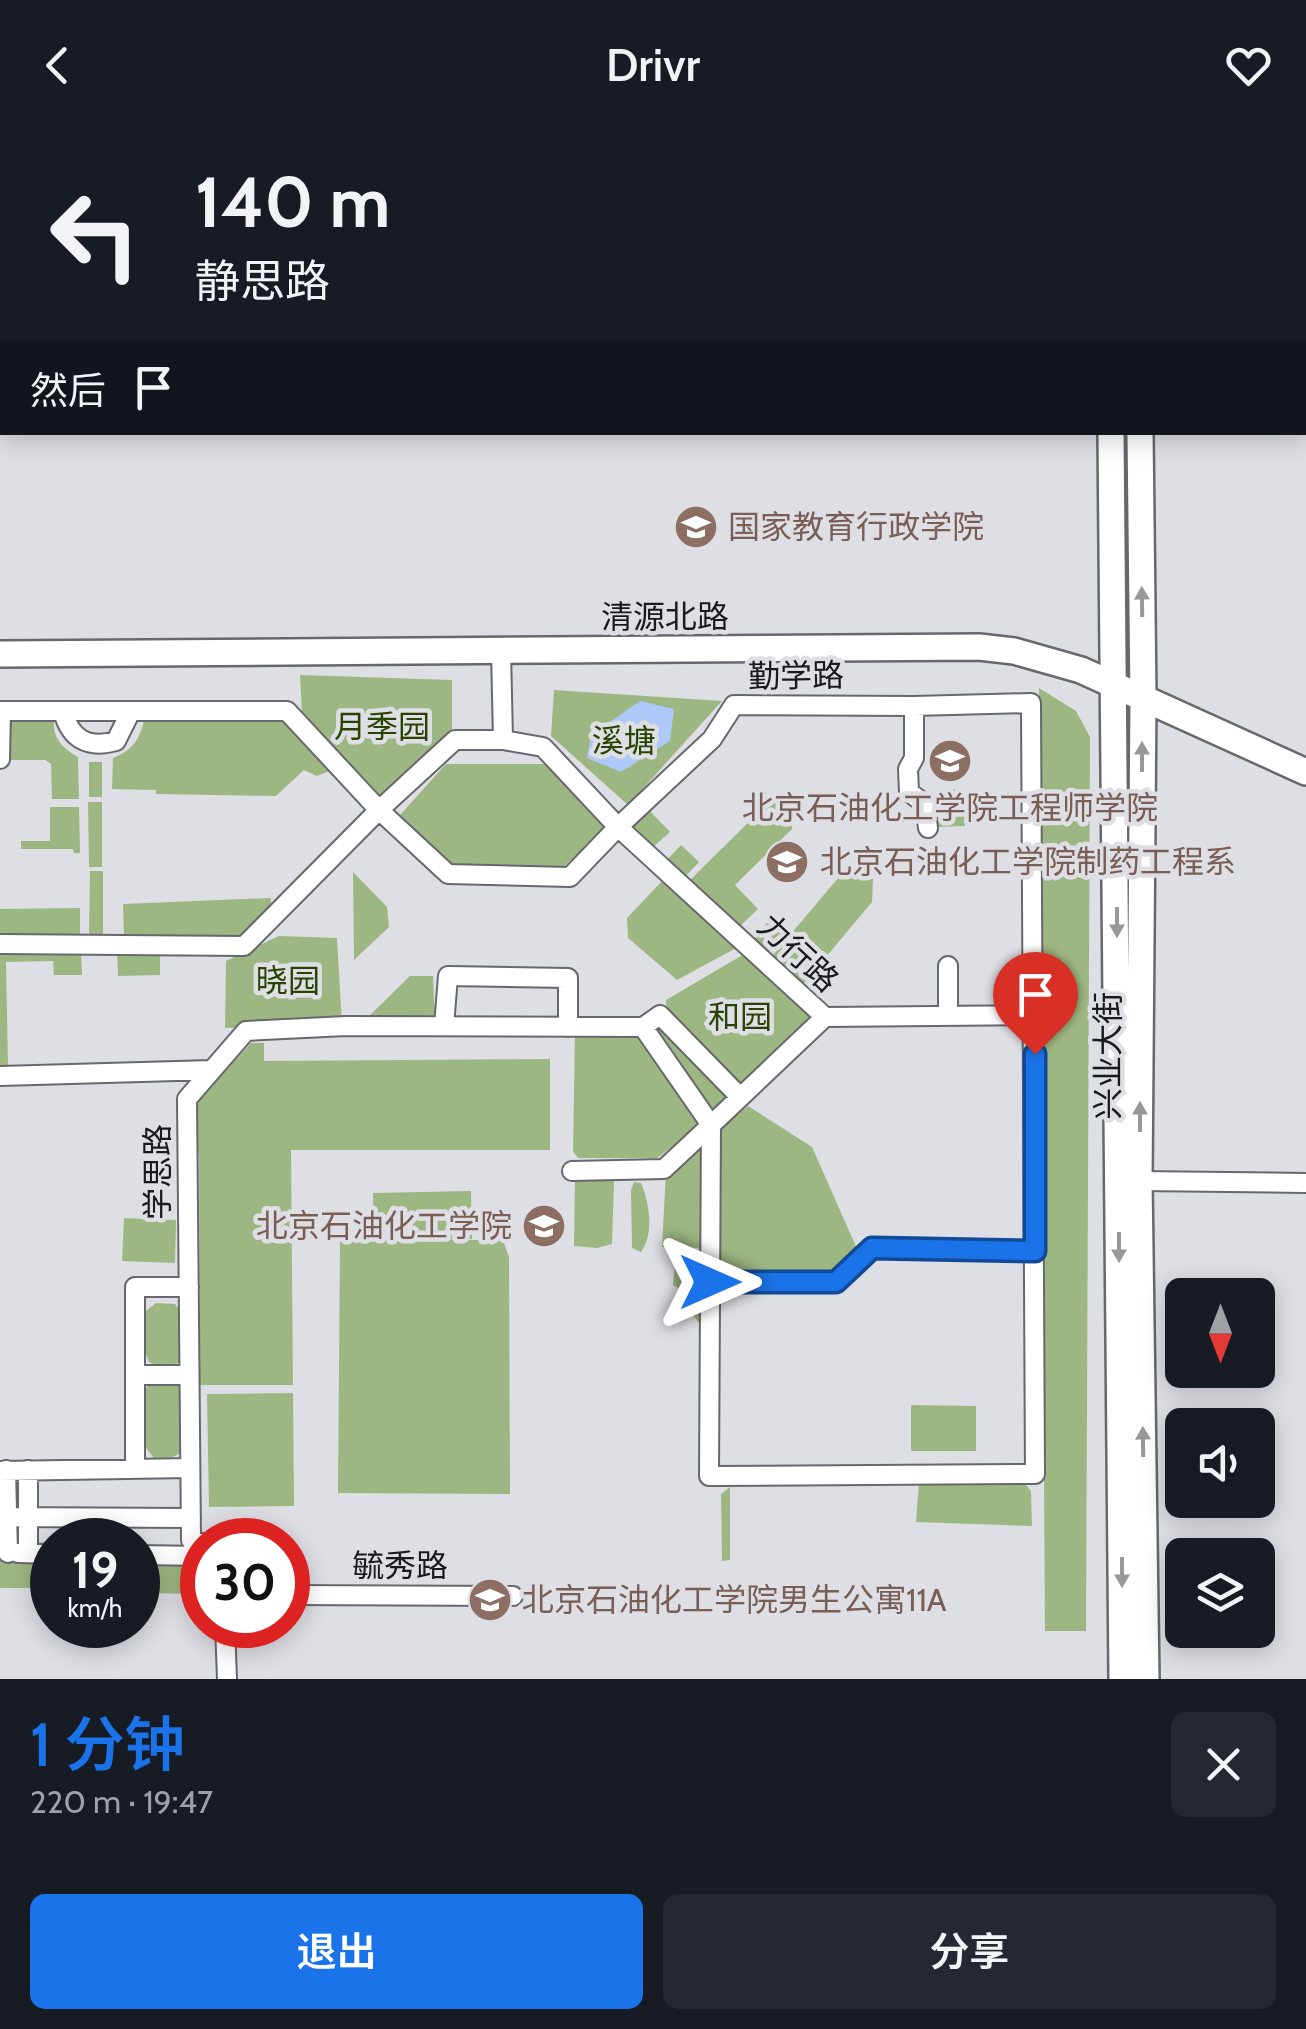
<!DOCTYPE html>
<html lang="zh">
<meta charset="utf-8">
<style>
body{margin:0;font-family:Cabin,"Noto Sans SC",sans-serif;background:#242831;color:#f1f3f6;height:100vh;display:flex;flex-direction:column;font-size:38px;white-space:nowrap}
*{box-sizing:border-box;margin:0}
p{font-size:32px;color:#9ea1a6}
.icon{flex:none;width:55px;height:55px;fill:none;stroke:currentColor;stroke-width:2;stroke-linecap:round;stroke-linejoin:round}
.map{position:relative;height:1549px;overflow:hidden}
.drawer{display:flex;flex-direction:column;background:#171b24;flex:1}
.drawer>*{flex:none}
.top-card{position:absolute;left:0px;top:0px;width:1308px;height:305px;box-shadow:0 5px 25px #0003;background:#171b24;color:#f1f3f6;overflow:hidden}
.needle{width:65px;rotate:180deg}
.controls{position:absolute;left:1165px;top:1148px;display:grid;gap:20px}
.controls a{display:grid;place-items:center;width:110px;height:110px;border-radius:15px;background:#171b24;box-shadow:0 5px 25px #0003;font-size:50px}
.speed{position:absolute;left:30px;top:1388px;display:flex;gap:20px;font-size:50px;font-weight:700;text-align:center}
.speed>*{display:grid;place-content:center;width:130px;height:130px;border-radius:50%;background:#171b24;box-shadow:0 5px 25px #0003;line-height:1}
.speed small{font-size:25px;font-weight:400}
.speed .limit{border:15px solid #d22;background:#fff;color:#111}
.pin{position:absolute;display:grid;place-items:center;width:85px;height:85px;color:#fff;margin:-102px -42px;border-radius:50% 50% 50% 0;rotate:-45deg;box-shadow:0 0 10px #0007}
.pin .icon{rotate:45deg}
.me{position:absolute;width:110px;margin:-55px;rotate:90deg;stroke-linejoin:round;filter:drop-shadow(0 0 8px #0008)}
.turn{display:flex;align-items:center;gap:35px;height:210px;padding:0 30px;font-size:45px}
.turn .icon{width:130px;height:130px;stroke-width:2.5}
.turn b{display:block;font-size:70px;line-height:85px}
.then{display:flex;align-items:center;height:95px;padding:0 30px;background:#0003;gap:20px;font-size:38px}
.round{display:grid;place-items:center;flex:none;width:105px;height:105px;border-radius:15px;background:#242831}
.head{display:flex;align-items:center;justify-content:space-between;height:170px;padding:0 30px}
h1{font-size:60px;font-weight:600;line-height:75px;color:#1a73e8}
.cta{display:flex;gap:20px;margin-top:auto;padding:20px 30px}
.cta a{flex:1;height:115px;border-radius:15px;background:#1a73e8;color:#fff;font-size:40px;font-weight:600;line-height:115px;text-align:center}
.cta a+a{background:#242831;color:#f1f3f6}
header{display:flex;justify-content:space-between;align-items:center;height:130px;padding:0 30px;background:#171b24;font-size:45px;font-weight:600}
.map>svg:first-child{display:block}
.green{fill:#9db782}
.water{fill:#aec8f8}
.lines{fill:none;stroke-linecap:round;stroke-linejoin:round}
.street-casing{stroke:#67676d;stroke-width:22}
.secondary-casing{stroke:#67676d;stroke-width:30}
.street{stroke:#fff;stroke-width:18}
.secondary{stroke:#fff;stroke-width:25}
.oneway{fill:#989899}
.route-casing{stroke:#114b97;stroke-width:25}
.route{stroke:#1a73e8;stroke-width:18}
.labels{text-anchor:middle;stroke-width:9;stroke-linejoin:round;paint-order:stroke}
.education-label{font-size:32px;fill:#785e54;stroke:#dedee5;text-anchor:start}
.street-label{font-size:32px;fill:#1a1a1d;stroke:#dedee5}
.park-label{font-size:32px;fill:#2a4302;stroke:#dedee5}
</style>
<header><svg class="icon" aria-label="back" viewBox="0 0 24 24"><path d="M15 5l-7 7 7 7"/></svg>Drivr<svg class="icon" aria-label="heart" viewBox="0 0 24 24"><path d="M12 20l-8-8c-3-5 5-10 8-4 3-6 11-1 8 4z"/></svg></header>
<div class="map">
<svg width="1306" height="1549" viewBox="0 0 1306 1549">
<rect width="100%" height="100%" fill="#dedee5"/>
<path class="green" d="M300,545L452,550V599L381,666L302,583Z
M1039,558L1076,581L1090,607L1086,1501H1045Z
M554,560L722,571L628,675L551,606Z
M10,591H54C52,608 64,619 78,627L79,669H52L51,634L45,630H10Z
M144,591H283L329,641L317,646L304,640L276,666L156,664V660L112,659L113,628C132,620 139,611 144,591Z
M89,632H102V667H89Z
M446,634H559L606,698L560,740L447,737L400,685Z
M954,659L964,666L965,696L931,697L930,670L940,660Z
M88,672H102V737H89Z
M769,672L793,673L792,699L735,755L758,779L735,801L687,753Z
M50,677H79L80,723H74L73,719H21V711H50Z
M648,679L670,702L651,719L630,697Z
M681,715L699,732L682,750L664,733Z
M90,741H103V805L96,808L89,804Z
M353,742L387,777L389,797L354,830Z
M839,747L873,749L872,772L799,859L767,832Z
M665,748L740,816L677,850L628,808L627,788Z
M271,768L270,783L242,811L124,808L123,774Z
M80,778V809L0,810V779Z
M767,793L784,804L765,826L750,815Z
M279,806L337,808L342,894L225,898L226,831Z
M117,819H160V845L118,846Z
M81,820L82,845H54L53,831L6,832L8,935H0V821Z
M746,823L812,887L741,959L667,887L666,870Z
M410,846H433L435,890L363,892Z
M660,885L740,967L711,995L643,897Z
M575,903L639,904L704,994L657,1028H578L573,1021Z
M251,913H264V931L550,929V1020H291L293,1255H200L199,1023L192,1022V976Z
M748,976L812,1017L858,1121L834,1145L717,1146L718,998Z
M695,1016L704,1019L707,1118L662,1117L666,1042Z
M581,1046L614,1051L612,1114L597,1118L574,1116L575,1047Z
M634,1052L641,1053C650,1075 654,1104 641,1122L632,1118L631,1060Z
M471,1061L472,1109L431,1110H503L509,1127L510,1364L338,1363L340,1112L374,1111L373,1063Z
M124,1088L176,1090L175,1133L122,1131Z
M708,1132V1192H698L684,1171L682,1160L673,1155L675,1134Z
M156,1173L175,1174L181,1181L180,1232C172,1236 158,1237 149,1232L144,1219L146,1181Z
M173,1249L183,1259L181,1323L173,1327L154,1328L146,1318L145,1259L155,1250Z
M293,1263L294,1376L209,1377L207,1264Z
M911,1275L976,1276V1321H911Z
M919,1352L1025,1354L1031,1361L1032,1396L916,1392Z
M730,1357V1430L722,1431L721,1364Z
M138,1424L202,1425L201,1464L138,1463Z
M0,1430H52V1458H0Z"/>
<path class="water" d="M640,571L674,579L670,611L621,642L587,628L591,605Z"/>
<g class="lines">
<g class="street-casing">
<path id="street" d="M1200,0V2
M1305,95H1306
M501,520L503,610
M0,581H287L379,680L244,816L0,814
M63,581C70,609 88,619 116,611L131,581
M455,610H503L543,617L618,697L570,747L448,744L379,680Z
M0,629L1,581
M948,836V886
M825,887L1035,885
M444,896L448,846L568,848V897
M643,897L711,995L825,887L618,697L712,609L734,575L914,576V628L908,639L909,662L925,674L928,698
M643,897L660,885L740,967
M0,946L212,940
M572,1041L664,1039L711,995L709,1346L1035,1344L1031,573L914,576
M1139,1051L1306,1053
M710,1152H837L872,1118L1035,1121
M135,1245H189
M135,1339V1157H189
M6,1340L8,1423
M0,1341L190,1338
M0,1387L191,1388
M202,1413L191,1410L187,969L246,901L346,896L643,897
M18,1423L52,1424
M28,1423V1340
M138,1425L202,1426
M288,1465L513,1466
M225,1495L227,1549"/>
</g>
<g class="secondary-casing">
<path id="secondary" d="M1106,0V2
M1136,0V2
M1111,302L1122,1549
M1140,302L1143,569L1139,1051L1146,1549
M0,524L979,517L1014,521L1081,540L1306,642"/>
</g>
<use href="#street" class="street"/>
<use href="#secondary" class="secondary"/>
</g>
<defs><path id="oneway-solid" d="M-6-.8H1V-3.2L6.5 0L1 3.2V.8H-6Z" transform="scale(2.5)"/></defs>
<g class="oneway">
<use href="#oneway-solid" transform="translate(1142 472) rotate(-91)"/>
<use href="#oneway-solid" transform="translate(1142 627) rotate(-90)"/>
<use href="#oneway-solid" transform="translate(1117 792) rotate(90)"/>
<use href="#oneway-solid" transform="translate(1140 987) rotate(-90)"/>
<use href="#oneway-solid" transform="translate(1119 1117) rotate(90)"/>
<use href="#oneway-solid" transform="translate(1143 1312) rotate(-91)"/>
<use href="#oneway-solid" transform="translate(1122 1442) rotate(90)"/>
</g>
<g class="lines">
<g class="route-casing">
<path id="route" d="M710,1152H836L872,1118L1035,1121V924"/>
</g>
<use href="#route" class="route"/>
</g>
<defs>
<g id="university-disc" transform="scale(2.25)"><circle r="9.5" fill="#8d6e63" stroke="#dedee5"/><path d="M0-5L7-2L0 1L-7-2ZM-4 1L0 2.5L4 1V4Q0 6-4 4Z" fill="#fff"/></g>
</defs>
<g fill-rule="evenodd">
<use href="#university-disc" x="696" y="397"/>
<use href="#university-disc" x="950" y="631"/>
<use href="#university-disc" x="787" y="732"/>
<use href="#university-disc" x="544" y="1096"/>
<use href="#university-disc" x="490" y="1470"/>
</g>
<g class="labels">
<g class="education-label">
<text x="728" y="408">国家教育行政学院</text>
<text x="950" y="689" text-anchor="middle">北京石油化工学院工程师学院</text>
<text x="820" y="743">北京石油化工学院制药工程系</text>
<text x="512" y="1107" text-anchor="end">北京石油化工学院</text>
<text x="522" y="1481">北京石油化工学院男生公寓11A</text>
</g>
<g class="street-label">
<text x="665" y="498">清源北路</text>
<text transform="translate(796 546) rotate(-1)" y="11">勤学路</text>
<text transform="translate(798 823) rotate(43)" y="11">力行路</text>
<text transform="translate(1108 926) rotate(-90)" y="11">兴业大街</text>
<text transform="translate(158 1042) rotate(-90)" y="11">学思路</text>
<text x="400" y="1447">毓秀路</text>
</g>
<g class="park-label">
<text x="382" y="608">月季园</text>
<text x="624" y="622">溪塘</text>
<text x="288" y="862">晓园</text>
<text x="740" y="898">和园</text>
</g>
</g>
</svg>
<div class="controls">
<a><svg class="needle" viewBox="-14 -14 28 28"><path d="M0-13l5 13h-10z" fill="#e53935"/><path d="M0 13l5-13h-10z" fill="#9ea1a6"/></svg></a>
<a><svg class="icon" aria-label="sound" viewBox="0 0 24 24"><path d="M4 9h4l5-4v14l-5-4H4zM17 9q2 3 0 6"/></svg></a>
<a><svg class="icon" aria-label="layers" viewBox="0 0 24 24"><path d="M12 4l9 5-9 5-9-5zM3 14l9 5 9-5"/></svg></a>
</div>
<div class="speed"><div>19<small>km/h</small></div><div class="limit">30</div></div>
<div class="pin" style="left:1035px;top:924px;background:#d93025"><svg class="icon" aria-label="arrive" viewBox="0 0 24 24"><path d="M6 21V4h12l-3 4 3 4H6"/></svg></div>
<svg class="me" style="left:710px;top:1152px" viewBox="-20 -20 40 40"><path d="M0-17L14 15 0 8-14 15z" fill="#1a73e8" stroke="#fff" stroke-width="4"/></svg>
<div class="top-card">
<div class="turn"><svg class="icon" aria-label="left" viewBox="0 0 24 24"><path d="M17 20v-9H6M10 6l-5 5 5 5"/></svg><div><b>140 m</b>静思路</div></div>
<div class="then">然后<svg class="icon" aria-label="arrive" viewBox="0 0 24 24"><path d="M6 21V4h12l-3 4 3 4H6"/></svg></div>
</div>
</div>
<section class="drawer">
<div class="head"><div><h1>1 分钟</h1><p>220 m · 19:47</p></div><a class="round"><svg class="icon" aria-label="close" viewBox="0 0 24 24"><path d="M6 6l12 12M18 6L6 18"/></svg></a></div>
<div class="cta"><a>退出</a><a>分享</a></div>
</section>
